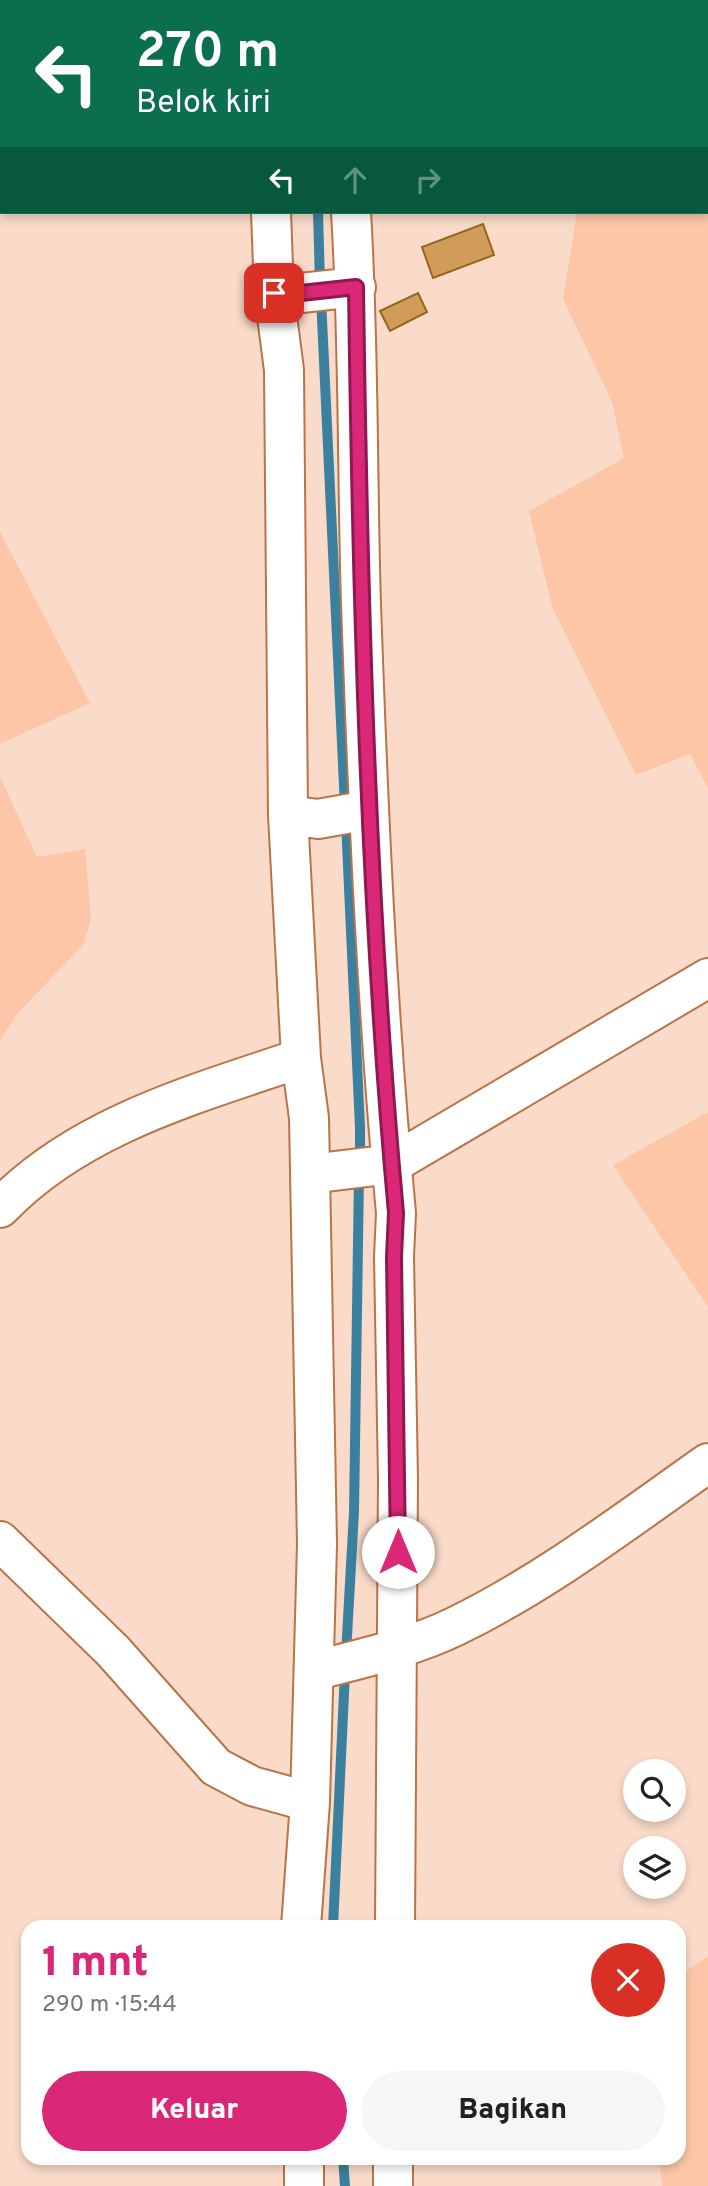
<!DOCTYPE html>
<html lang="id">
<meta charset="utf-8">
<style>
body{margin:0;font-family:Overpass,sans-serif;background:#f6f6f6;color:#202124;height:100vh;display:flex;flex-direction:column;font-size:26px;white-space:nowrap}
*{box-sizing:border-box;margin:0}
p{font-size:23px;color:#757577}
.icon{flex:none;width:38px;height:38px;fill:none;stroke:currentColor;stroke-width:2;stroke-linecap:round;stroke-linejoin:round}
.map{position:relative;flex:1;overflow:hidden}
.details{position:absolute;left:21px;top:1920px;width:665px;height:245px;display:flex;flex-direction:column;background:#fff;border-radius:21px;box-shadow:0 4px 10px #0003}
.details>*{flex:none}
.guide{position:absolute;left:0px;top:0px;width:709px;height:214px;box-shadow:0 4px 10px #0003;background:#0b6e4f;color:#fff;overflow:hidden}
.tools{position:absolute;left:623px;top:1759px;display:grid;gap:14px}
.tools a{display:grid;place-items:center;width:63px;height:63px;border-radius:50%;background:#fff;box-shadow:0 4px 10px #0003;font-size:35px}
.pin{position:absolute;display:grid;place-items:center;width:60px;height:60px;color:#fff;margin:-30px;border-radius:14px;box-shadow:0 4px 10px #0006}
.me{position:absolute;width:77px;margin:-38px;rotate:0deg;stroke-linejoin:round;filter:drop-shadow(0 0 5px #0008)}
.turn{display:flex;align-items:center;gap:24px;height:147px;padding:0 21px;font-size:32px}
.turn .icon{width:91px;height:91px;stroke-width:2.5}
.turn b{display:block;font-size:49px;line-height:60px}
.lanes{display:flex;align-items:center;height:66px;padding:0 21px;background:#0003;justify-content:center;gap:35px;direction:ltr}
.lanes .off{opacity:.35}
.round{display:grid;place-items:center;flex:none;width:74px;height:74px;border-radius:37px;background:#f6f6f6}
.summary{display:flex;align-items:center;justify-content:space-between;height:119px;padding:0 21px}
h1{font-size:42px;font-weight:800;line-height:52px;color:#db2777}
.action{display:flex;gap:14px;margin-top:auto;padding:14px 21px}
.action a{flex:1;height:80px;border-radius:42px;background:#db2777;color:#fff;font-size:28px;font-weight:800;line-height:80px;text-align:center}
.action a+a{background:#f6f6f6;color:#202124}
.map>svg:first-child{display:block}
.green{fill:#fdc7a7}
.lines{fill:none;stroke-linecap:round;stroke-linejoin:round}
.stream{stroke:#3c809f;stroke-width:10}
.building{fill:#d09c58;stroke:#96651c;stroke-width:2}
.minor-casing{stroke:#b97448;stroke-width:42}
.minor{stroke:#fff;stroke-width:38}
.route-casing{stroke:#8e194d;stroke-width:18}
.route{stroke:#db2777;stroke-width:12}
</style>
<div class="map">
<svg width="708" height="2186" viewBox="0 0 708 2186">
<rect width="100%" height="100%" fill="#fadbc9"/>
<path class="green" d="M543,0H708V788L690,754L636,775L552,607L529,511L624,458L612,402L563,299L577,212H707V2Z
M0,532L90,703L0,744Z
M0,777L37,857L85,849L91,918L84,944L17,1014L0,1041Z
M708,1112V1307L613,1165Z
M708,1956V2186H662L659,2158H679V1976Z"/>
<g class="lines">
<path class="stream" d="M311,0V2
M318,212L320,283
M321,298L345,807
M346,822L360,1128V1160
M346,1654L354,1512L359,1175
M333,1927L345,1672
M343,2158L345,2186"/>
</g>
<path class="building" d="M452,0H526L527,2H453Z
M483,224L494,255L433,278L422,247Z
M418,293L427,312L390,331L380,311Z"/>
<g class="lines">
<g class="minor-casing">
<path id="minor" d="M262,0V2
M337,0V2
M271,212L274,293L284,370L288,815L301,1058L309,1118L317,1544L310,1802L301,1927
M351,212C359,342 357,473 361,604C368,807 377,1011 396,1213L394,1257L398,1479L395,1927
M274,293H301L356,287
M288,815L318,819L369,810
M310,1174L392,1164L708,978
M0,1208C79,1125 196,1094 301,1058
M0,1541L113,1651L216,1767L252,1786L310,1802
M314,1671C362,1658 411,1648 456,1626C546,1582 627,1520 708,1463
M304,2158V2186
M393,2186V2158"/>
</g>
<use href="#minor" class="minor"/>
</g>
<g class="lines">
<g class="route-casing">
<path id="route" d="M274,293H301L356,287C360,596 368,905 396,1213L394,1257L398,1552"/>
</g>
<use href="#route" class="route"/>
</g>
</svg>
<div class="tools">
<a><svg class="icon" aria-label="search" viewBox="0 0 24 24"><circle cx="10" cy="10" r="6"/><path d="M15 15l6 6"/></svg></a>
<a><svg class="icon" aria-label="layers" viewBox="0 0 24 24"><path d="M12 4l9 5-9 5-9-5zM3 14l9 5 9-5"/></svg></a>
</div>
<div class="pin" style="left:274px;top:293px;background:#d93025"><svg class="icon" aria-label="arrive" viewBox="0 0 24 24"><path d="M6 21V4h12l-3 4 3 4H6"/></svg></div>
<svg class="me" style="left:398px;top:1552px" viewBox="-20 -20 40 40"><circle r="19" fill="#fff"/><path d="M0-13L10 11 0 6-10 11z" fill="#db2777"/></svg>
<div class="guide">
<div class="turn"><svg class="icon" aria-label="left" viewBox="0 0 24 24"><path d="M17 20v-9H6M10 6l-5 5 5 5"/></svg><div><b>270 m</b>Belok kiri</div></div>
<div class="lanes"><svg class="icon" aria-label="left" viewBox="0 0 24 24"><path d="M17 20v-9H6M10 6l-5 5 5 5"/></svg><svg class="icon off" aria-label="ahead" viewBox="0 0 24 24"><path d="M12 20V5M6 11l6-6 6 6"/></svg><svg class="icon off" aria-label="right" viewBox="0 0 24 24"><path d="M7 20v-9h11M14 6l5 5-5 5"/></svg></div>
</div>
<section class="details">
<div class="summary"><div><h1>1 mnt</h1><p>290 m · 15:44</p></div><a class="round" style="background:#d93025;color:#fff"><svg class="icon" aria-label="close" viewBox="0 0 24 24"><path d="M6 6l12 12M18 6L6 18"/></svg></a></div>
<div class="action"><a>Keluar</a><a>Bagikan</a></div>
</section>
</div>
